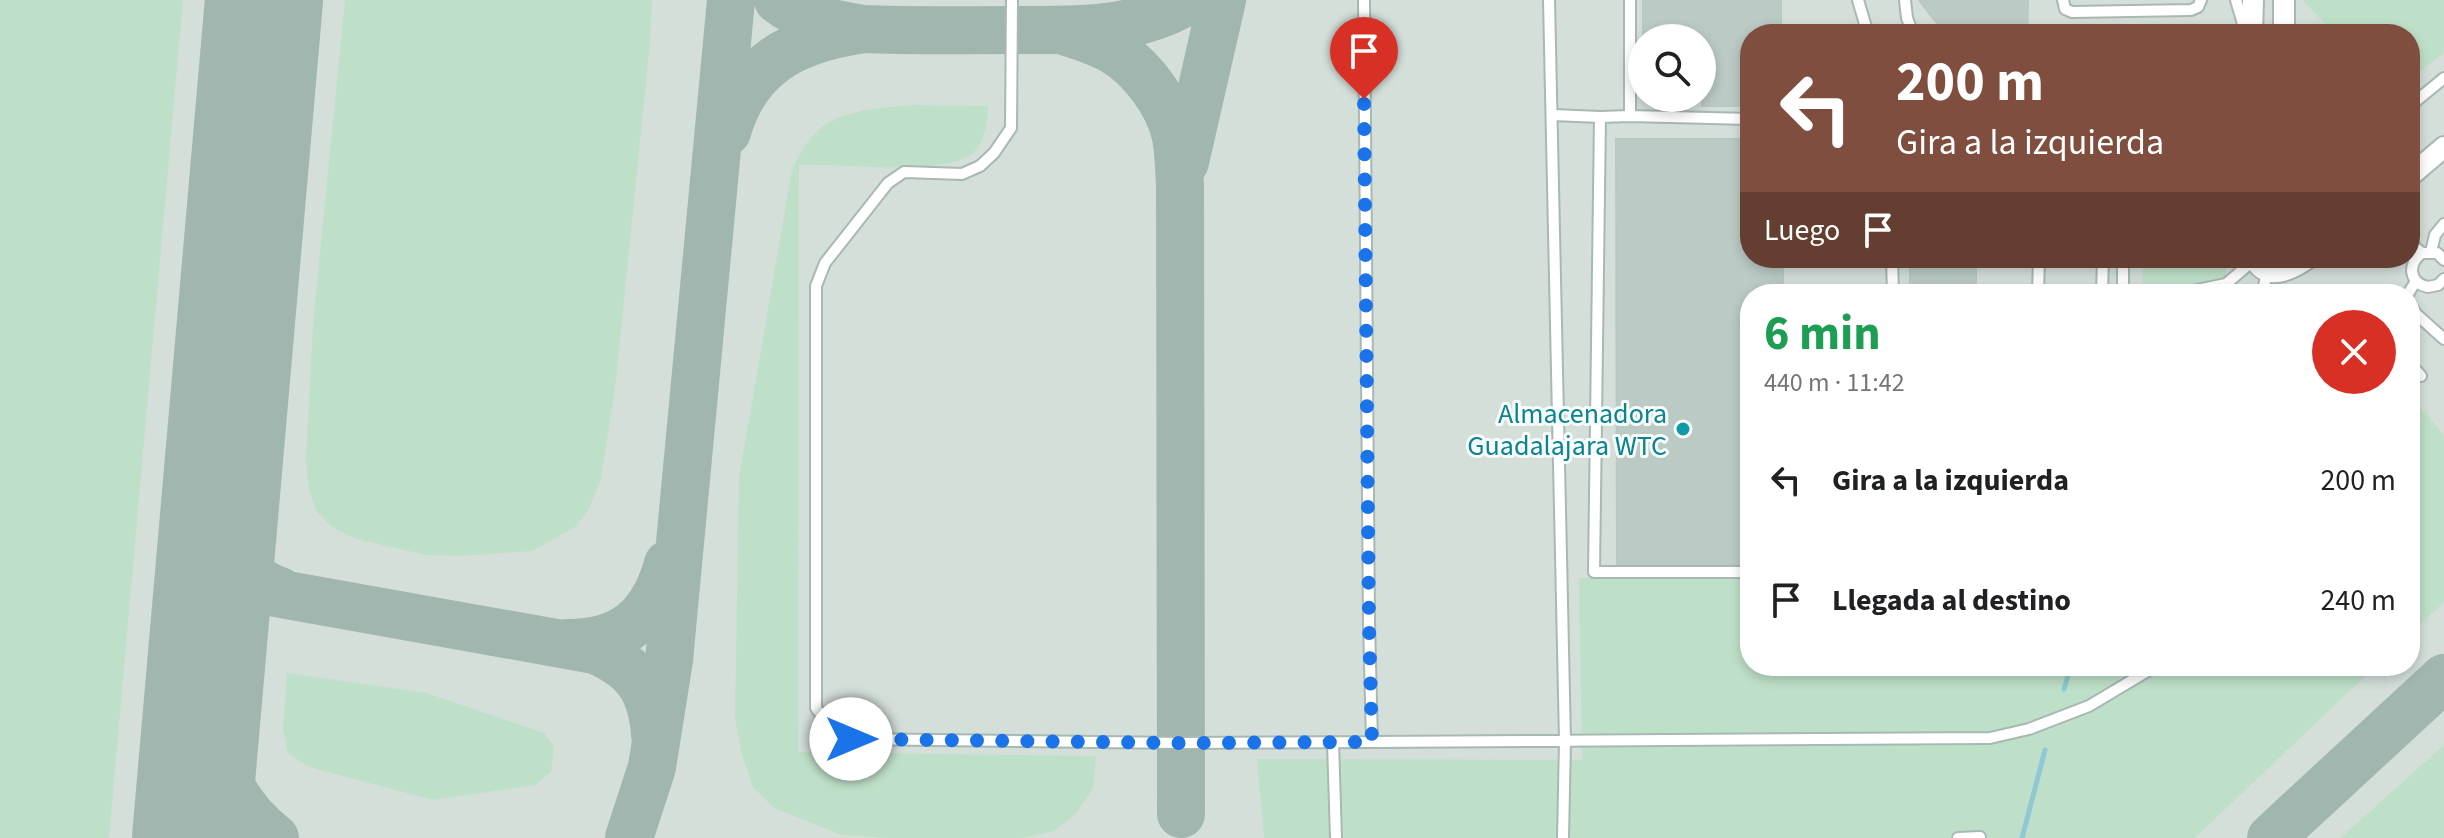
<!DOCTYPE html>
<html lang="es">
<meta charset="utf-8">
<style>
body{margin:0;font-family:"Source Sans 3",sans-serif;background:#f6f6f6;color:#202124;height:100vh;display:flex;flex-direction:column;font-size:30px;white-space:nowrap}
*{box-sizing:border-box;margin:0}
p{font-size:26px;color:#757577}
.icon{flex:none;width:44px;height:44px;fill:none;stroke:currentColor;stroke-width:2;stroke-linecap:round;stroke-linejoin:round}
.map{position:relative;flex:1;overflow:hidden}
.side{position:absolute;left:1740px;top:284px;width:680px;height:392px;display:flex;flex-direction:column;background:#fff;border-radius:32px;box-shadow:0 4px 12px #0003}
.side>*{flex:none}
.banner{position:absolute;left:1740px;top:24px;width:680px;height:244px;border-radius:32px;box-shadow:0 4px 12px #0003;background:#7f4e3f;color:#fff;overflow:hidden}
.fabs{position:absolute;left:1628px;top:24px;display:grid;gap:16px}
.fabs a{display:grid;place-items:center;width:88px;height:88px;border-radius:50%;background:#fff;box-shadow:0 4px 12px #0003;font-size:40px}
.pin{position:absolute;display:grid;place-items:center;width:68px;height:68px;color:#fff;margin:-82px -34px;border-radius:50% 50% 50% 0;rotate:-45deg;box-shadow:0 0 8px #0007}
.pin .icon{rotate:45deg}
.me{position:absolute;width:88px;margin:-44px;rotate:90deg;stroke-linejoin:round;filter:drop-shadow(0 0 6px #0008)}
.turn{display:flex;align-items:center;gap:28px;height:168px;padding:0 24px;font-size:36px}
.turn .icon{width:104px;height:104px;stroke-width:2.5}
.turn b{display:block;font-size:56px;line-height:68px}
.then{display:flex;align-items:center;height:76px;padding:0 24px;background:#0003;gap:16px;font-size:30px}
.round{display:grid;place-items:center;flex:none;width:84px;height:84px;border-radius:42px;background:#f6f6f6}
.head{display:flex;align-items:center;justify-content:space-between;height:136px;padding:0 24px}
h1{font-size:48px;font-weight:700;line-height:60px;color:#1e9e55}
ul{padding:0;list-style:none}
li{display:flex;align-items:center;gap:24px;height:120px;padding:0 24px}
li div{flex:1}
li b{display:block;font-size:30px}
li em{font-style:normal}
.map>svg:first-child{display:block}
.built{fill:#d4dfda;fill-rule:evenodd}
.green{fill:#bfe0c8}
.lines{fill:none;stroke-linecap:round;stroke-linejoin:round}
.stream{stroke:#8ec9d4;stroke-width:5}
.taxiway{stroke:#a2b6b0;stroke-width:48}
.runway{stroke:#a2b6b0;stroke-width:118}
.building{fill:#bbcac4;stroke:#b8c9c2;stroke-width:2}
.lane-casing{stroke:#a8b8b2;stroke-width:14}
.street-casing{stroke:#a8b8b2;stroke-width:24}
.lane{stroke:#fff;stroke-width:10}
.street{stroke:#fff;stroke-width:20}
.route{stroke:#1a73e8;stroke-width:14;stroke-dasharray:0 25.2}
.culture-dot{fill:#0f9aa8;stroke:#f7fbf9;stroke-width:3}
.labels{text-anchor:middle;stroke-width:6;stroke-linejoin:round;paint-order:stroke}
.culture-label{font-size:28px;fill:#0d838f;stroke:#f7fbf9;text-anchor:end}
</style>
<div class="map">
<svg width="2444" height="838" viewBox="0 0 2444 838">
<rect width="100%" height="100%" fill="#e6efeb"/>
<path class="built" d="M0,0H2444V838H0ZM1750,34H2410V258H1750ZM1642,38H1702V98H1642ZM1750,294H2410V666H1750Z"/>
<path class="green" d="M0,0H183L109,838H0Z
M345,0H652L650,43L616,380L601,479L589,509L575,527L533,551L459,556L426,555L356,539L332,527L316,511L309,490L306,460L313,324Z
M2302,0H2444V53L2410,79V34H2335Z
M912,105L988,106C987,122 986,139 974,152C949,178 837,163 799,165L798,752L1096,756L1093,788L1075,815L1054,831L1023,838H887L842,835L774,808L753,787L742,755L735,718L739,478L791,175C814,110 853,111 912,105Z
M2143,258H2226V294H2142Z
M2410,395L2444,435V602L2410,634Z
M1750,577V666H2376L2195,838H1264L1257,759L1582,760L1579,578Z
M287,673L427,693L544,733L554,746L551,772L535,785L433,800L309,767L288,753L283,729Z
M2444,745V838H2340Z"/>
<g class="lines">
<path class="stream" d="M2064,689L2071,666
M2022,838L2045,750"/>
<path class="taxiway" d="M778,0C801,19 835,24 863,29C912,31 961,30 1011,30C1072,30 1135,33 1189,0
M1064,31C1080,36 1096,41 1111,49C1140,65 1169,103 1176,137C1179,153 1179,170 1180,186L1181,814
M727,132C746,64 794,40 858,30
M1185,162L1222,0
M224,465C225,519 218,569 280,591
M214,582L595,650C636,667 652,690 655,735
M566,643C624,644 653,617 668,564
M205,675C214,742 218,794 275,838
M629,838L652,767L669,660L731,0
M2271,838L2444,678"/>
<path class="runway" d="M191,838L264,0"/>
</g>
<path class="building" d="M1643,0H1781V34H1750V106H1702V38H1643Z
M1919,0H2028L2027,34H1959L1936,22Z
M1616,139H1750V258H1783V294H1750V564H1617Z
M1910,258H1976V294H1910Z"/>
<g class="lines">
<g class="lane-casing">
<path id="lane" d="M1012,0L1011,128L994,153L980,166L962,174L904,172L888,183L825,263L816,286V708L830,726L851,739L1181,743L1372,742L1369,623L1364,0
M1549,0L1565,741L1563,838
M1630,0V116L1750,119
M1858,0L1868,34
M1905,0L1907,18L1913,34
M2063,0L2065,9L2072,12L2191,10L2198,7L2201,0
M2236,0L2246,34
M2410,106L2444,78
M1553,115L1600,117
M1630,116L1600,117L1594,572H1750
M2410,243L2422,253
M2431,252L2435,235L2444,224
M1892,258L1893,294
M2444,260L2437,253H2422C2407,264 2409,283 2428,287L2438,285L2444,279
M2350,292L2352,294
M2038,294L2039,258
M2102,294L2103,258
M2123,294V258
M2177,294L2226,284L2254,260
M2262,294L2267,273
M2408,294L2416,281
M2410,304L2415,313L2444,339
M2410,363L2421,376
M1333,742L1336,838
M1372,742L1990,738L2029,729L2089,706L2156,666
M1958,838L1980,837"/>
</g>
<g class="street-casing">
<path id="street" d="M2252,34L2253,0
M2284,34V0
M2410,176L2444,147
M2254,258C2266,282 2290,271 2308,258"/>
</g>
<use href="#lane" class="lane"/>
<use href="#street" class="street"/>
</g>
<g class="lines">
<path class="route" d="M851,739L1181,743L1372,742L1369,623L1364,99"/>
</g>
<circle class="culture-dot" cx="1683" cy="429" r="8"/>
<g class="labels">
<g class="culture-label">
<text x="1667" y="423">Almacenadora<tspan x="1667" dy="32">Guadalajara WTC</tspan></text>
</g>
</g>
</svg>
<div class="fabs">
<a><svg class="icon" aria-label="search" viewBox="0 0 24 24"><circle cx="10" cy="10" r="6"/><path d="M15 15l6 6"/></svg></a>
</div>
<div class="pin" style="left:1364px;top:99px;background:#d93025"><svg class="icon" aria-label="arrive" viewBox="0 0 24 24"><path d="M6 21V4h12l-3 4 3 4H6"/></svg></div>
<svg class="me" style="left:851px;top:739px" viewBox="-20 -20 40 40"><circle r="19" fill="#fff"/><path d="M0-13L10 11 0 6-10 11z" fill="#1a73e8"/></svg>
<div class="banner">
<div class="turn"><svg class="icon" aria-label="left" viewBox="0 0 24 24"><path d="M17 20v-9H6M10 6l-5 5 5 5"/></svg><div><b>200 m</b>Gira a la izquierda</div></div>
<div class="then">Luego<svg class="icon" aria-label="arrive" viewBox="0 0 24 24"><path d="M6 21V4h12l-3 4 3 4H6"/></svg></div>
</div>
<section class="side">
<div class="head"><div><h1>6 min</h1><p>440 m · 11:42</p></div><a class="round" style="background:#d93025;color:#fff"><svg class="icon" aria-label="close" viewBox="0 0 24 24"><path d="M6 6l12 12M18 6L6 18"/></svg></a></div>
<ul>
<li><svg class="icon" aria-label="left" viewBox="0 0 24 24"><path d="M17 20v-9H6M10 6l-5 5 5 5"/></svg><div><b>Gira a la izquierda</b></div><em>200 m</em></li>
<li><svg class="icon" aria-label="arrive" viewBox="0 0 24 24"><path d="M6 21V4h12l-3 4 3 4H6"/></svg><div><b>Llegada al destino</b></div><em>240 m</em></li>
</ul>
</section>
</div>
